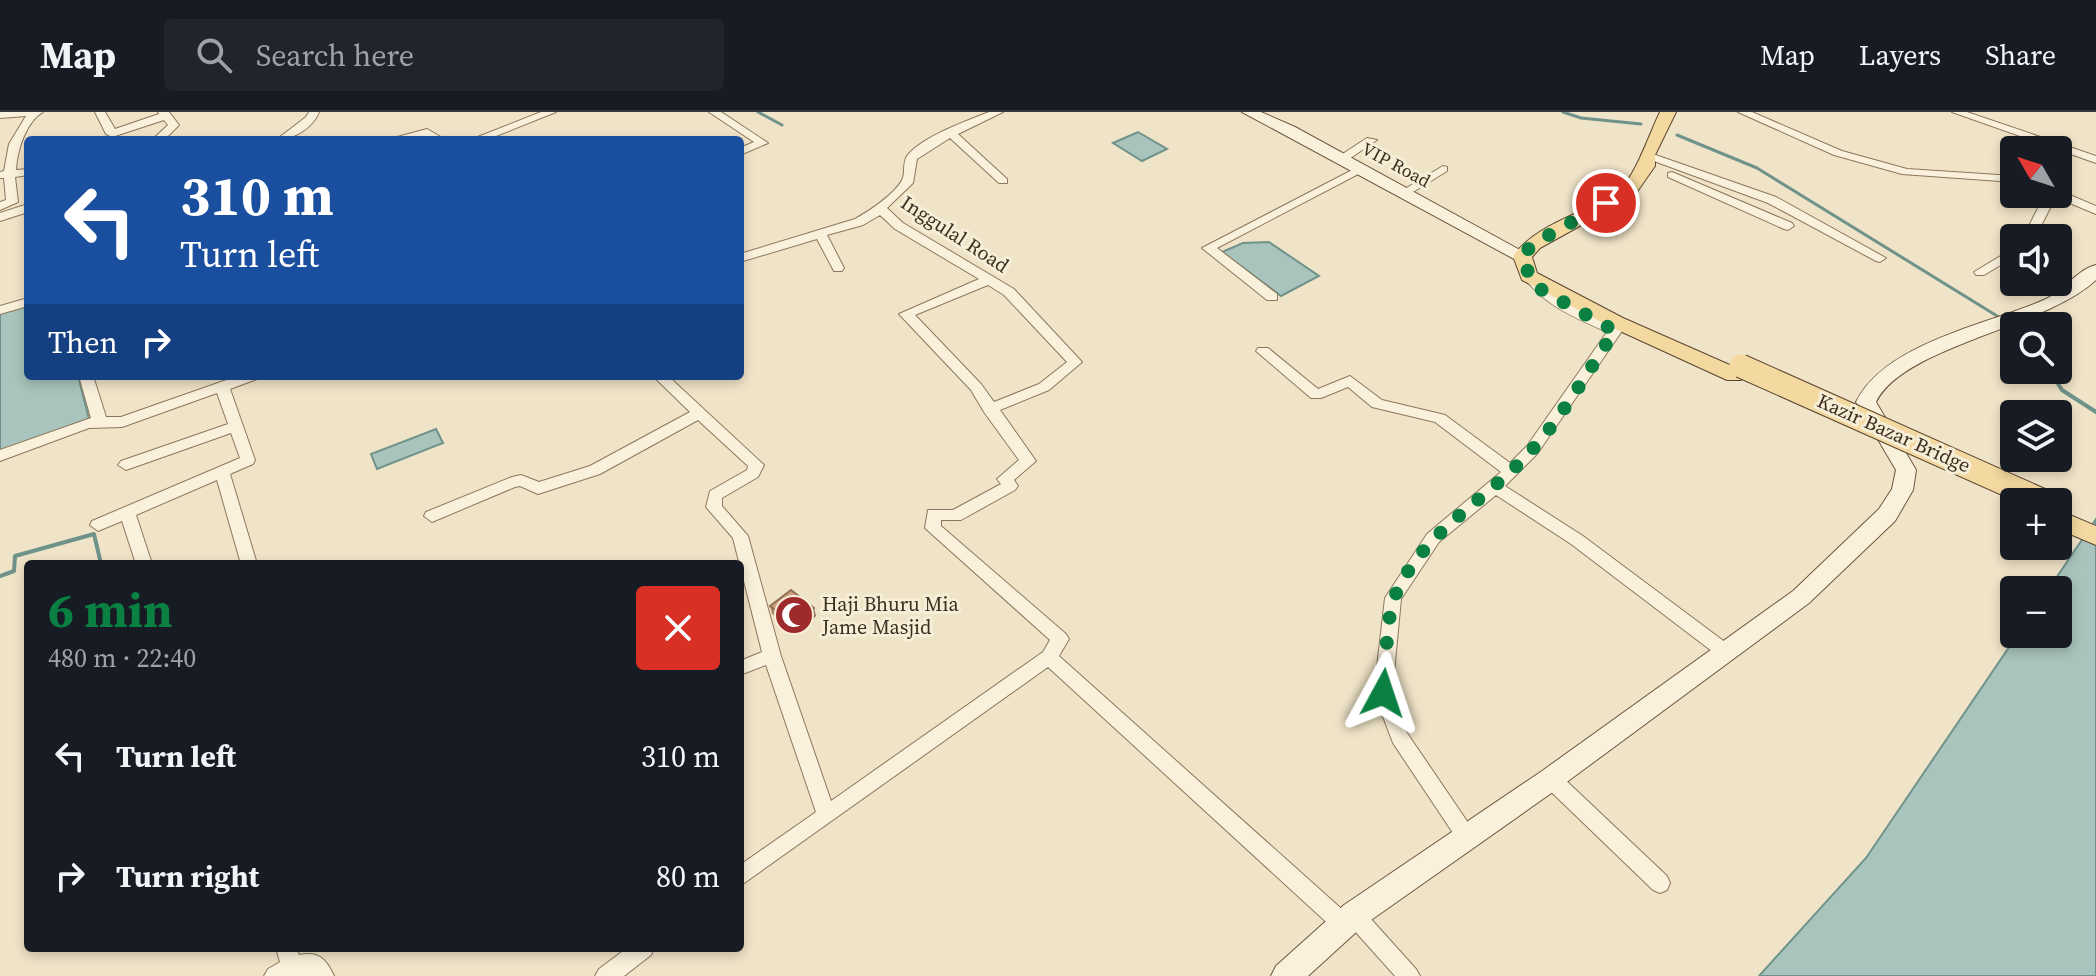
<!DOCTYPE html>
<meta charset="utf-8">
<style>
body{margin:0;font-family:"Source Serif 4",serif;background:#20242c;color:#f1f3f6;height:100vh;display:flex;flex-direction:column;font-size:30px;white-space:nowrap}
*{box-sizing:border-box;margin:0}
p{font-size:26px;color:#9ea1a6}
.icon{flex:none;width:44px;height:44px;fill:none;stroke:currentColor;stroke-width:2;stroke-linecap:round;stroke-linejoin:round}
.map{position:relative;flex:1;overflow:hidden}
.panel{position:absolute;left:24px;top:448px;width:720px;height:392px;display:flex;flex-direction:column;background:#171b24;border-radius:8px;box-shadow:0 4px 12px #0003}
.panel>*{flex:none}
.hud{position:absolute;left:24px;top:24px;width:720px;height:244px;border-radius:8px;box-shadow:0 4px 12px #0003;background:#1a4fa0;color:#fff;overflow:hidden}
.needle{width:52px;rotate:309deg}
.controls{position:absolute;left:2000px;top:24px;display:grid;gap:16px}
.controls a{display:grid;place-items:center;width:72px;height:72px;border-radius:8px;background:#171b24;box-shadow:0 4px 12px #0003;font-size:40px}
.pin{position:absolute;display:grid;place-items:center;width:68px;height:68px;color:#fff;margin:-34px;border:4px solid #fff;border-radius:50%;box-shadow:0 2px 8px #0007}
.me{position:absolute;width:88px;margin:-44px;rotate:5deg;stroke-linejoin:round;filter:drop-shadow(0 0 6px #0008)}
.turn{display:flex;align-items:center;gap:28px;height:168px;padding:0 24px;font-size:36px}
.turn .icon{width:104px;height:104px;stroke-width:2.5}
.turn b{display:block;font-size:56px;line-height:68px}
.then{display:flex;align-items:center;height:76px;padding:0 24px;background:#0003;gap:16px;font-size:30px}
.round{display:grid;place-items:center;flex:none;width:84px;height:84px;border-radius:8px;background:#20242c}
.head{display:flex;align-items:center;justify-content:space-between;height:136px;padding:0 24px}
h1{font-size:48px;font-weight:700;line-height:60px;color:#0b8043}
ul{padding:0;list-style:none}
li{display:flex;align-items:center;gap:24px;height:120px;padding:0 24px}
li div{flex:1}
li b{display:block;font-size:30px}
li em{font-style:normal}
header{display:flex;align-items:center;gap:48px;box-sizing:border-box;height:112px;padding:0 40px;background:#171b24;border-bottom:2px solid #363941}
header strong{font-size:38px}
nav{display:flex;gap:44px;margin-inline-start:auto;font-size:28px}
.search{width:560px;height:72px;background:#20242c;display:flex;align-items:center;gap:20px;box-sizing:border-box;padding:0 28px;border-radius:8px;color:#9ea1a6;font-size:30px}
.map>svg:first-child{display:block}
.water{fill:#a9c4bc;stroke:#6f938a;stroke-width:2}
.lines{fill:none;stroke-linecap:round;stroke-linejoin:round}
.stream-far1{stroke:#6f938a;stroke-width:3}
.stream{stroke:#6f938a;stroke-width:4}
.street-casing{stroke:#8d765c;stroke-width:2}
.secondary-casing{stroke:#6f573f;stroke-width:2}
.primary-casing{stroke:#5b4430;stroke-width:2}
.street{fill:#faf1dc;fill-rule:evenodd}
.secondary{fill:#faf1dc;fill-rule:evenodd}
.primary{fill:#f3d9a0;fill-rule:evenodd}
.primary-bridge-casing{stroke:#5b4430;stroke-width:25;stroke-linecap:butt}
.primary-bridge{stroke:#f3d9a0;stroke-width:23}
.wall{fill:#b2896c}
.shaded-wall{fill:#916f58}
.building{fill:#cf9f7d;stroke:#916f58;stroke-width:2}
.route{stroke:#0b8043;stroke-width:14;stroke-dasharray:0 25.2}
.labels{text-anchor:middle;stroke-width:6;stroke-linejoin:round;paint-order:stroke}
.far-street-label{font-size:18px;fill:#3d2e20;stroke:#f7eed8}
.street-label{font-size:20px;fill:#3d2e20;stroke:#f7eed8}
.poi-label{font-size:20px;fill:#3d2e20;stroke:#f7eed8;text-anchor:start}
</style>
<header>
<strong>Map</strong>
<div class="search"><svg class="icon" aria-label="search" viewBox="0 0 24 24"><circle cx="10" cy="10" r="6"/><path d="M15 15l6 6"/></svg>Search here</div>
<nav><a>Map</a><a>Layers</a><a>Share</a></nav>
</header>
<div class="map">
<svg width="2096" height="864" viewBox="0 0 2096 864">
<rect width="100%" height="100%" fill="#f0e4c8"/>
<path class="water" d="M1138,20L1167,37L1142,49L1113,31Z
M1269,130L1319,164L1281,184L1222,140L1243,131Z
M28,192V264H78L89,307L0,340V201Z
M436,317L443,331L377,357L371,342Z
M2096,407V864H1759L1866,746L2018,522H2058V478H2048Z"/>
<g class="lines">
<path class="stream-far1" d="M758,0L782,13
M1563,0L1581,6L1641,12
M1677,23L1757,56L2002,207"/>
<path class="stream" d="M2049,258L2062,278L2096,300
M0,464L14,459L15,444L94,422L101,452"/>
<g class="street-casing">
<path id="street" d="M0,0H43C26,10 17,38 16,58L28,57V63L15,65L18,90L0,98V90L6,88L4,66H0V60L4,59L9,32L26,4L0,6Z
M95,0H105L115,17L159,2L158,0H169L179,13L164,28H152L168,13L164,8L112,25L106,22Z
M309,0H319C313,16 293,28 276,28L306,5Z
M541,0H556L486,28H470Z
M709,0H721L768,31L740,43V36L754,30Z
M989,0H1003L958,22L1007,67V71H999L950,26L917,47L913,71L887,96L903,111L1014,177L1082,250L1049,278L1000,298L1036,349L1014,368L1018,374L1015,378L961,408H941V414L1066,522L1069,527L1059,544L1345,800L1347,796L1354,793L1361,796L1416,857L1420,864H1395L1352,816L1343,822L1336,819L1048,555L740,774V753L816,700L766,553L740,563V549L762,540L733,426L706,395L710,379L747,358L748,354L698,308L600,362L538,382L520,374L515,375L432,410L424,404L426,400L512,365L521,363L539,370L590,354L690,300L653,264H668L764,353L758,365L722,386V394L748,424L781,544L831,689L1043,540L1050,528L925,416L928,398H953L1001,372L997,367L1019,348L984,300L971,278L899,202L979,167L895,117L880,103L863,113L827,123L844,156L842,159H834L817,127L740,150V142L855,107C868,100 895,82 902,68C906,61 902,52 907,44C921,25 967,9 989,0ZM988,173L1004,183L1067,250L1039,272L994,290L981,272L915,203Z
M1738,0H1752L1842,39L1907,57L2014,64V70L1902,62L1834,43Z
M1952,0H1967L2096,44V51Z
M427,17L446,28H432L425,24L407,28H386Z
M1367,26L1377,28L1346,49H1338V45Z
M1647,40L1776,85L1886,146L1880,150L1876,149L1768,91L1643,45L1641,43Z
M1360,54L1364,55V59L1217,136L1277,182V188H1267L1202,136Z
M1443,54L1447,55V59L1408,83L1404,85L1398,81Z
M1672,60L1792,111L1794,114L1788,118L1784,117L1668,65V61Z
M2058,78L2096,94V102L2060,87L2050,96L2035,126H2023L2039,94L2051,82H2058Z
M28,92V100L0,109V101Z
M2014,136V145L1984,163H1976L1974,160Z
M1529,160L1534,161C1557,195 1596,195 1622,219L1537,342L1505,374L1583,424L1733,536L1736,541L1733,546L1727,548L1721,546L1571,432L1496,383L1439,430L1401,487L1392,581L1407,621L1473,718L1476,724L1473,730L1466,733L1459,730L1393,631L1374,581L1385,486L1427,422L1501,360L1435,310L1372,295L1348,275L1321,286H1311L1256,239L1258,236H1268L1318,277L1350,264L1382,288L1445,303L1510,351L1527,334L1607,220C1576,206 1543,193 1523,164Z
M28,186V194L0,202V194Z
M79,264H93L106,305H121L238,264H259L257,267L230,277L255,348L253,352L230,362L257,452H241L217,368L136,403L152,452H136L122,409L98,419L90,413L92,409L240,346L231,321L126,358L118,353L121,349L228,312L217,281L122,315L89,316L0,349V338L91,306Z
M1551,659L1558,661L1667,764L1670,771L1667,778L1660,781L1653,778L1544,673L1542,667L1544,661Z
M276,836H296L299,843C318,839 326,846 334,864H264L268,857L280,850Z
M627,836H654L651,843L624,864H595L599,857Z"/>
</g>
<g class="secondary-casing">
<path id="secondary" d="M1242,0H1261L1295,15L1531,144L1522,149L1516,148Z
M2096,153V168C2045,216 1903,234 1876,290L1916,358L1913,378L1895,409L1809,491L1560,675L1364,813L1308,864H1271L1276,854L1344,793L1542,659L1793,479L1879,397L1892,377L1896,358L1856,290C1886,230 1988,213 2046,187C2063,179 2078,157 2096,153Z"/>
</g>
<g class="primary-casing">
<path id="primary" d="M1660,0H1676L1655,43V54L1634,84L1540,136L1532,145L1537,161L1623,206L1741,258L1744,263L1741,268H1727L1609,214L1522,168L1513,144C1538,110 1586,102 1619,78C1635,66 1650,20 1660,0Z
M2058,398L2096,414V433L2058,417Z"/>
</g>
<use href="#street" class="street"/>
<use href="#secondary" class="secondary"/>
<use href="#primary" class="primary"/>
<g class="primary-bridge-casing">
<path id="primary-bridge" d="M1741,254L2046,390"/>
</g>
<use href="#primary-bridge" class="primary-bridge"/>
</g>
<path class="wall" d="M770,494L816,504L795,521L772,502Z"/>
<path class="shaded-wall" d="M814,496L816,504L795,521L793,513Z"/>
<path class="building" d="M791,478L814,496L793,513L770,494Z"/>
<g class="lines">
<path class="route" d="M1383,581C1386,556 1386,505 1395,484C1422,420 1486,389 1531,339C1563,304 1588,259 1615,219L1533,173L1522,144L1533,132L1606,91"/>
</g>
<defs>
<g id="mosque-disc" transform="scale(2)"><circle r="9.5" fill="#9e2a2b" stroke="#f7eed8"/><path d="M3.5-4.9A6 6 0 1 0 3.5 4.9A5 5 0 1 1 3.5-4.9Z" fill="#fff"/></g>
</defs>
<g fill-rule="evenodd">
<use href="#mosque-disc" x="794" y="503"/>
</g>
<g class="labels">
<g class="far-street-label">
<text transform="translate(1396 53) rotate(28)" y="6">VIP Road</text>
</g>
<g class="street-label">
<text transform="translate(955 122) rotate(33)" y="7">Inggulal Road</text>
<text transform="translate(1894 321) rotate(24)" y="7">Kazir Bazar Bridge</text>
</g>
<g class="poi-label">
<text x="822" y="499">Haji Bhuru Mia<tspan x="822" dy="23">Jame Masjid</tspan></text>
</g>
</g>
</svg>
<div class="controls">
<a><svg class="needle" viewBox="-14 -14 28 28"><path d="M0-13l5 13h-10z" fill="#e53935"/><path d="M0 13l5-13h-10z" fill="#9ea1a6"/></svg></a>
<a><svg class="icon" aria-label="sound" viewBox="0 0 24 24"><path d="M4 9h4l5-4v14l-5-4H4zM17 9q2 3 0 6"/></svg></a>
<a><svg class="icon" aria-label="search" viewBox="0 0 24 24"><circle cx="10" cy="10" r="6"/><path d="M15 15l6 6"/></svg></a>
<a><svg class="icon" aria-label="layers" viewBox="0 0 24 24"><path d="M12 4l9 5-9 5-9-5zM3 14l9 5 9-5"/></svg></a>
<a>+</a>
<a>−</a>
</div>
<div class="pin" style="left:1606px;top:91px;background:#d93025"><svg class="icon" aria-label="arrive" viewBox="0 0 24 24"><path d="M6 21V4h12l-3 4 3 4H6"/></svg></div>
<svg class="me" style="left:1383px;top:581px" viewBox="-20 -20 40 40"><path d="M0-17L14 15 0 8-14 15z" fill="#0b8043" stroke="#fff" stroke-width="4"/></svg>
<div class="hud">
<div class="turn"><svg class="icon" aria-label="left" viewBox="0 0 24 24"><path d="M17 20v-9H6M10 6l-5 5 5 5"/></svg><div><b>310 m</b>Turn left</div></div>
<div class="then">Then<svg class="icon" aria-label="right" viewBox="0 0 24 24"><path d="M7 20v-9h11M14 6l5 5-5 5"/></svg></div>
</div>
<section class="panel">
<div class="head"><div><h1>6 min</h1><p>480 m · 22:40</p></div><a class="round" style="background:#d93025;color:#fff"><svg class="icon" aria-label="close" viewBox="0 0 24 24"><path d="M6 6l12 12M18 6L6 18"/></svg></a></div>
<ul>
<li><svg class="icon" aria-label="left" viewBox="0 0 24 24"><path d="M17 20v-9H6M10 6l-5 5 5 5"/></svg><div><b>Turn left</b></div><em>310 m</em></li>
<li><svg class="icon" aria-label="right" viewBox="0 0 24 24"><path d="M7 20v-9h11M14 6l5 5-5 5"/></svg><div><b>Turn right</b></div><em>80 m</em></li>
</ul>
</section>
</div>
